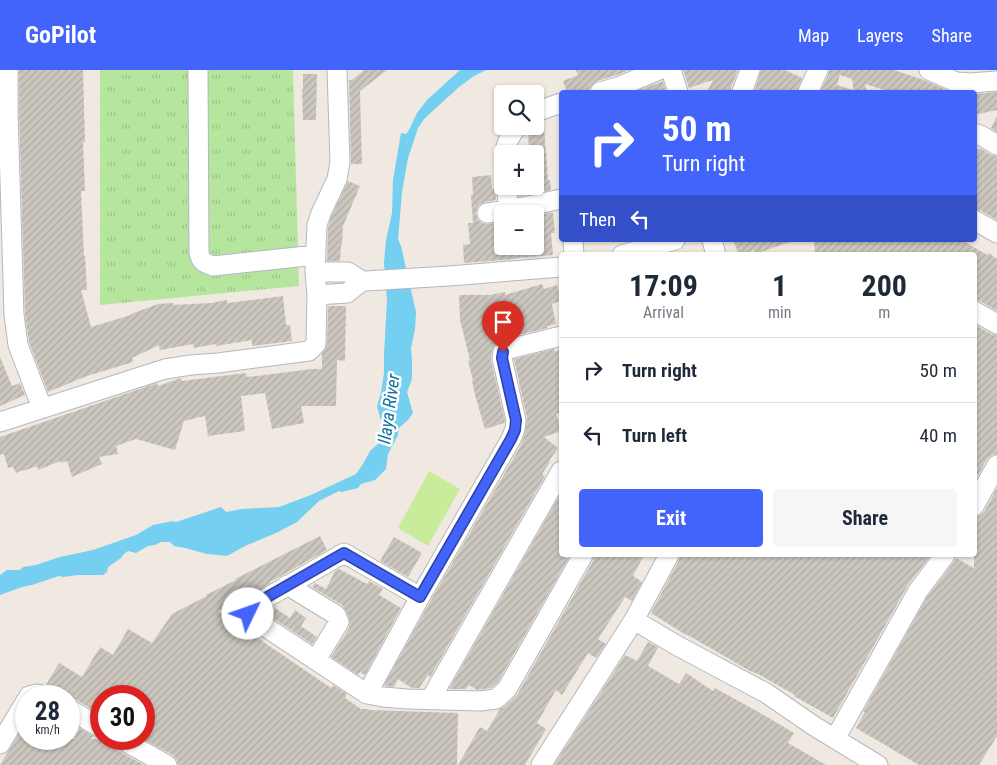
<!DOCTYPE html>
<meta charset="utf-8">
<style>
body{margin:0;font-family:"Roboto Condensed",sans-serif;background:#f6f6f7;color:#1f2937;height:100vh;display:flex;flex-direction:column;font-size:19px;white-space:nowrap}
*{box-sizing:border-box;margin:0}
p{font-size:16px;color:#747a83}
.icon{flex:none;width:28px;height:28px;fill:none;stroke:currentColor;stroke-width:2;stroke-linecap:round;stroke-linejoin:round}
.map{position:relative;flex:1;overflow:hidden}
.drawer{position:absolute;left:559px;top:182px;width:418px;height:305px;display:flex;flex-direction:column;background:#fff;border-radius:5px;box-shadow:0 1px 4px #0004}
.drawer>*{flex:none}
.guide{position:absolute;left:559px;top:20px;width:418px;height:152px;border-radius:5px;box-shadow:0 1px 4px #0004;background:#4264fb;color:#fff;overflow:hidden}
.buttons{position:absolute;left:494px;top:15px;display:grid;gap:10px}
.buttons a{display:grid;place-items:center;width:50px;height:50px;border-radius:5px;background:#fff;box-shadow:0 1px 4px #0004;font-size:25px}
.speed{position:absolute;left:15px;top:615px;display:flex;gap:10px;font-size:25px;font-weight:700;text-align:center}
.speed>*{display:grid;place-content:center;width:65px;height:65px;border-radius:50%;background:#fff;box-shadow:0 1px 4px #0004;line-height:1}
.speed small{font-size:12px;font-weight:400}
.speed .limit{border:8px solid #d22;background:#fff;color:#111}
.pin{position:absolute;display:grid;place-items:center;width:42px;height:42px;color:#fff;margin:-51px -21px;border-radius:50% 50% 50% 0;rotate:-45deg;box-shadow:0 0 5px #0007}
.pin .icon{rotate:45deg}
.me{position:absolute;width:55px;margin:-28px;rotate:48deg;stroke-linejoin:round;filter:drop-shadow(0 0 4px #0008)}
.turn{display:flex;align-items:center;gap:18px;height:105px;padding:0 20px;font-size:22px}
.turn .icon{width:65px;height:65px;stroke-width:2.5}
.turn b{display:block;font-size:35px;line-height:42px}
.then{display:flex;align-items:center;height:48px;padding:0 20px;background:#0003;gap:10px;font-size:19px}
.eta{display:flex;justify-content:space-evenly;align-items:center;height:85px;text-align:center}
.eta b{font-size:30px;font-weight:700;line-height:35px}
.cta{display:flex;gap:10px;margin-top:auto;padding:10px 20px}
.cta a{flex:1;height:58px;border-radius:5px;background:#4264fb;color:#fff;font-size:20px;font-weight:700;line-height:58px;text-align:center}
.cta a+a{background:#f6f6f7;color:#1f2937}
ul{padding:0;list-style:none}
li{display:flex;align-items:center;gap:15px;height:65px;padding:0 20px;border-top:1px solid #e0e1e3}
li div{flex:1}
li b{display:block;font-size:19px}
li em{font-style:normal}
header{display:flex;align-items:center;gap:30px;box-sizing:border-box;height:70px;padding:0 25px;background:#4264fb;color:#fff}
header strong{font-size:24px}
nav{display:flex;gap:28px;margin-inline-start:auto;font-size:18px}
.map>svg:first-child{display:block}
.grass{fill:url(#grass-tufts)}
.pitch{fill:#c9ec9a}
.water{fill:#75cff0}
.building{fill:url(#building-hatch)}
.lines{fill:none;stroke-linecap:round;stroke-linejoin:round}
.minor-casing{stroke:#b4b7c1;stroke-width:21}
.minor{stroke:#fff;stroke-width:19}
.route-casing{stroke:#2b41a3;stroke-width:12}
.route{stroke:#4264fb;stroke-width:9}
.labels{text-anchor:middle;stroke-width:5;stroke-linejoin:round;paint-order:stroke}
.water-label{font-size:18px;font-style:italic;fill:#0d6fa3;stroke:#fff}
</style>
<header>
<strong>GoPilot</strong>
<nav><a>Map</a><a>Layers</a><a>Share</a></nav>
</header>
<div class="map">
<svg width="997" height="695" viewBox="0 0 997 695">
<defs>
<pattern id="grass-tufts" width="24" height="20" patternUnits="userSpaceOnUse" patternTransform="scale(1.25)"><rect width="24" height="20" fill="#b6e59e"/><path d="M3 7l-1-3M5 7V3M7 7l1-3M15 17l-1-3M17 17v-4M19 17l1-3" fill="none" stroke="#9dc588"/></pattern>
<pattern id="building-hatch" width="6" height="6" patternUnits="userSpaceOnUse" patternTransform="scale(1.25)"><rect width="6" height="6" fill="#cbc7bf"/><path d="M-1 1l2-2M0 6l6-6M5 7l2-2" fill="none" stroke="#afaba4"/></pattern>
</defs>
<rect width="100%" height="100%" fill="#efe9e1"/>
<path class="grass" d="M100,0H293L299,216L100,235Z"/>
<path class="pitch" d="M429,401L460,419L428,476L398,458Z"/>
<path class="water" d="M460,0H486L474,6L459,17L425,48L418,58L408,88L402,122L398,169L401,176L416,242L415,259L411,278L412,291V309L407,322L413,343L409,349L399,358L398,365L388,384L386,399L375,410L361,414L358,418L342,422L339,421L319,431L297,452L276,463L245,476L227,486L207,484L185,478L174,476L170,472H161L155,475L148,476L136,483L128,481L124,484L121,488L108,497L107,502L103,505H78L63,507L59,506L32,515L22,517L0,525V505L7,500H20L23,497L36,495L60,487L93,480L136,465L153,455L173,451L176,452L221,437L226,442L242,439L279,437L311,425L356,404L363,394L370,381L380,372L383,358L377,336L381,323L384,303V284L387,230L384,193L386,170L392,143L393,110L401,63L406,64L409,60L417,43L427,30Z"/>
<path class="building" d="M19,0H83L85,72H83L85,121H81L84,186H85L87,220H81L91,257L131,245V244L158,234L173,233V235L211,233L227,230V233L283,226L286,255H290L292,271L252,276V270L216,276V274L194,278L193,274L160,280L159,275L132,288L133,292L87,306L48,322L29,272L25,244L19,42Z
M364,0H387L360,21L362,94H351L349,10H352Z
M576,0H630L614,6L597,11L592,15L589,19V22H567L563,11L578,5Z
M683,0H738L731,18V22H707L713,10L689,18Z
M761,0H785L802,8L797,22H754Z
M829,0H894L924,10L952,22H892L865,14L867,22H854L852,9L840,5L837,15L853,20L852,22H820L828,5Z
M303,4H317L316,50H303L302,20H303Z
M663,11L666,22H634Z
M997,22V40L974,45V24Z
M997,46V62L991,58Z
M529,56H544L548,110H550L551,120L519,126L517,117L535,116V84H529L528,61Z
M974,78L979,80L980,78L991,85L997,86V150L980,140L974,139Z
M491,105L492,119L495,118L496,130L485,132L480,134L477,138L476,144L478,150L482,153L488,154L502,152V176H537L535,146L553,142L555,163H551L553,185L516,188V189L464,193L463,175L470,174L468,153H473L471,125H473L472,107Z
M348,111L360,116L343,156L342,175H341L340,191H327L328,157L331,147Z
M733,170H790V172L755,184L754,180L739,185Z
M814,170H962L987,185L989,183L997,189V241L980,231L974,230V185H815Z
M542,214L544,219L557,215L561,231L552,234L556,254L547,256V258L506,268L498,272L494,276L492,280L491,290L505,351L504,353L485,359L475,325L472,311L473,310L468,291L470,290L460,250L459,225H490L505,222V225Z
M328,236H346L345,291L337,290L336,336H301L304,353L272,359L265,323L241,326L245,361L208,366L205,346L184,351L175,380L136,369L116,376L118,384L99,387L102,394L72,407L67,391L61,393L60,391L38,400L37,396L23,401L22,400L16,403L13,397L8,398L4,384L0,385V367L157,313L158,316L181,308L182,311L246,303L247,307L312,299H322V283L327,274Z
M974,254L991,264L997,265V384L992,385L987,389L974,413Z
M554,279L555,282L561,279V342L556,344L561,358V361L544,367L558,378L549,391L550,392L542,404L545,406L430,607L428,605L419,618H412L398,609L394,617L385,616L384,615L430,532L521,375L525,363L527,348L514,289Z
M0,287L12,316L20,313L25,325L0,336Z
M997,418V666L979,695H919L856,658L865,642H863L927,527L954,492L956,488L974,498V451L976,447L980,445L984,442Z
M561,423V485L568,489L498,612L491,618L477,620L469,615L466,619H449Z
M320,466L327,480L270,512L271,513L244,529L218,541L331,618L333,615L347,624L345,628L361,639H369V640L458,643L457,695H178L177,690L173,685L143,669L144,626H101V645L75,629L69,628V626H54L52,619L46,615L59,593L82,607L100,577L113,585L128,559L152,573L172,544L207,526L206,525L236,510L235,509Z
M394,467L422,483L408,507L380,491Z
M594,485H644L633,506L642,512L632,531L625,527L598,569L606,574L596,588L588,583L562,625L556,620L537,653L546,659L525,695H458L480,657L487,661L500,639L504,637L517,625L593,491Z
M680,485H931L908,515L833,648L794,626L795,625L760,605L750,601L686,564V565L651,543L679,490Z
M339,499L367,514L369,511L383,519L379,525L401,538L365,605L360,602L358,605L331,587L349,558L350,553L349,548L346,541L342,535L312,517L315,513L326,519L335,501Z
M273,537L290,548L295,540L306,548L301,556L317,567L312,574L265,543L266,541Z
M648,572L658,577L648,596L679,614L686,603L713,621L715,618L762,644L794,663L788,673L826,695H554L625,585L637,591Z
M26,652V669H74L80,658L93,666L91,669H110L111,674L115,679L144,695H0Z"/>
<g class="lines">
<g class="minor-casing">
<path id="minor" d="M8,0V42L14,245L18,275L42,338
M198,0L199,183C201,192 205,193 213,196L316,185
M671,0L678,22
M929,0L956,12L970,13L997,11
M600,22L618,17L659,0
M742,22L750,0
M808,22L818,0
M535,42L561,33
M974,63L982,66L997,75
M505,84C505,73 511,64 518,56
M506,116L509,140L561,129
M487,143L509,140
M974,150L997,163
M573,170L574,185
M712,170L716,185
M622,185L675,170
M315,202H348L362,211H366L449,206L561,197
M317,225L347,223L362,211
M974,241L997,254
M561,266L509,279L503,282L502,288L516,350L515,359L511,369L420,527L344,483L251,537L248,542L252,548L367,624L383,627L407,629L480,631L496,629L507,619L583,485
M0,352L165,299L191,295L218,293L309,281L316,274L317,225L315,202L317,155L321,143L337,109L340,92L337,0
M974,436L997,395
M287,515L336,545L339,552L316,590
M634,550L676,575L766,623L814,656L878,695
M367,624L420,527
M29,626L37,624L43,626
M430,630L561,401
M69,639L101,658
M121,669L167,695
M835,669L918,521L945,485
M0,674L26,631
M541,695L634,550L669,485"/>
</g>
<use href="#minor" class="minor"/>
</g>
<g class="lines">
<g class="route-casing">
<path id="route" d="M248,544V542L250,537L344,483L420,527L511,369L515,360L516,350L502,288L503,282"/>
</g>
<use href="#route" class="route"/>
</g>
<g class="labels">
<g class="water-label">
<text transform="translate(389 339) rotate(-82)" y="6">Ilaya River</text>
</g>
</g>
</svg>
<div class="buttons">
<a><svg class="icon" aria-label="search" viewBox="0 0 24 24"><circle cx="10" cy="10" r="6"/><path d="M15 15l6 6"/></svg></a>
<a>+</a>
<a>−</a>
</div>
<div class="speed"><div>28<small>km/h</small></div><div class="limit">30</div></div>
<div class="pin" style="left:503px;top:282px;background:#d93025"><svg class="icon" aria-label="arrive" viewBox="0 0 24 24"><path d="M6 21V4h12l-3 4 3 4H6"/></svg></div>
<svg class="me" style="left:248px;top:544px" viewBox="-20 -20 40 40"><circle r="19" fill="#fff"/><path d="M0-13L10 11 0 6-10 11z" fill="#4264fb"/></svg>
<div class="guide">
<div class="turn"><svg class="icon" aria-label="right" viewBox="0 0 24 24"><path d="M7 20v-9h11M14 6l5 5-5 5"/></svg><div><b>50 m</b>Turn right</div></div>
<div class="then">Then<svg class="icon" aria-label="left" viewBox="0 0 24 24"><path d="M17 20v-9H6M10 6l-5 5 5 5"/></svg></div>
</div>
<section class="drawer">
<div class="eta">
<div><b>17:09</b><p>Arrival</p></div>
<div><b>1</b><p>min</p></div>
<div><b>200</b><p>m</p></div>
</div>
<ul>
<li><svg class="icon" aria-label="right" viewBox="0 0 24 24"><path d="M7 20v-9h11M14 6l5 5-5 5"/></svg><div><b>Turn right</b></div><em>50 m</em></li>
<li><svg class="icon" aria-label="left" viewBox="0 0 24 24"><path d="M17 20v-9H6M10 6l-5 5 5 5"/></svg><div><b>Turn left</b></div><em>40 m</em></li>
</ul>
<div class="cta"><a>Exit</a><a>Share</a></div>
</section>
</div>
